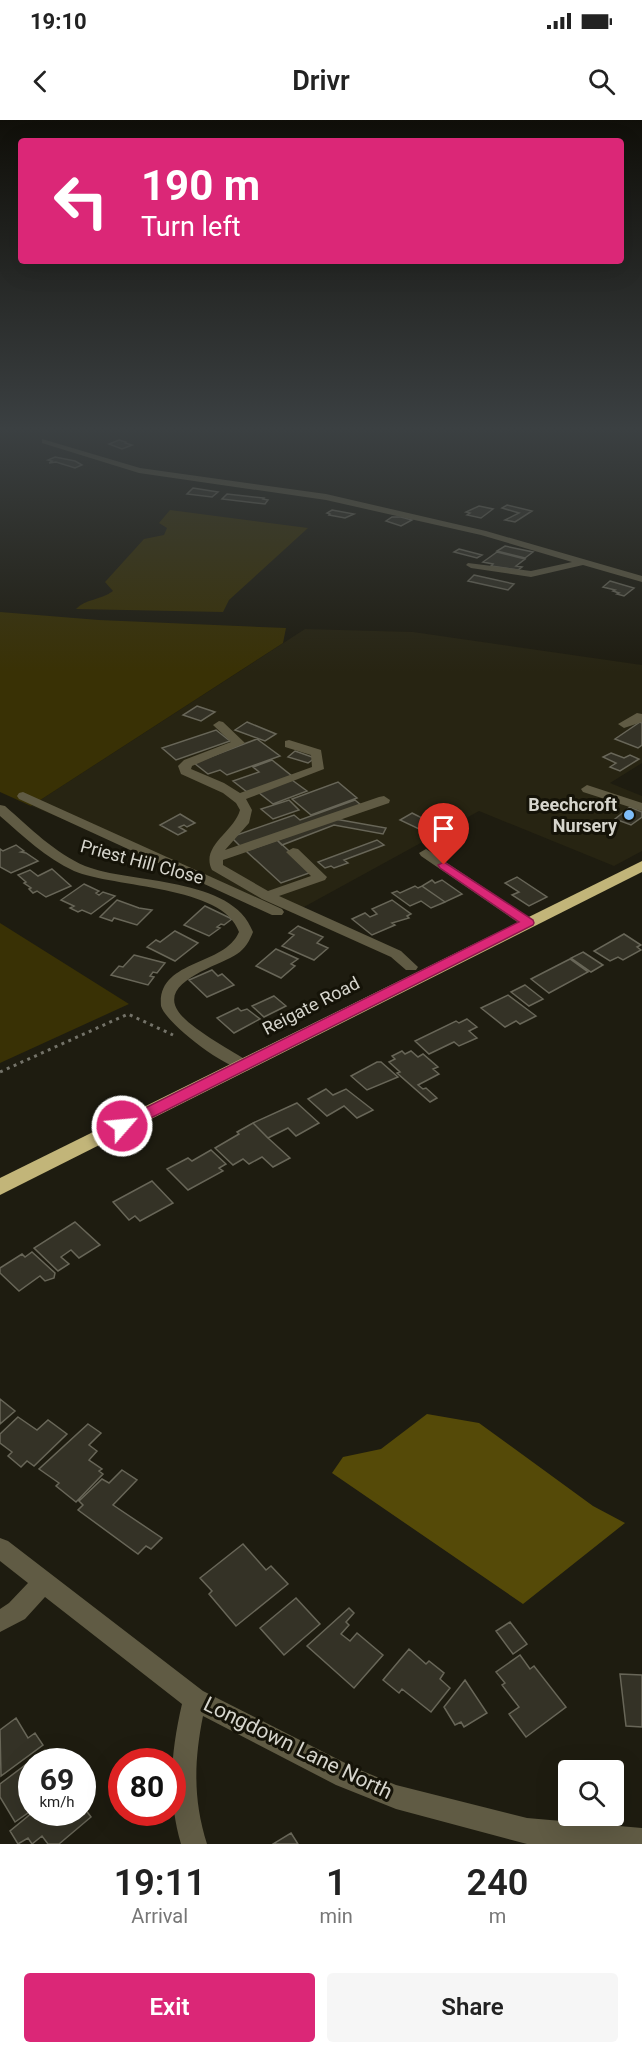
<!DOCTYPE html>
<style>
body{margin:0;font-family:Roboto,sans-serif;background:#f6f6f6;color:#222;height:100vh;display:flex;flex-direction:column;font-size:22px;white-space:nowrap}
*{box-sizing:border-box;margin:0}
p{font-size:20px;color:#767676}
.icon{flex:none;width:33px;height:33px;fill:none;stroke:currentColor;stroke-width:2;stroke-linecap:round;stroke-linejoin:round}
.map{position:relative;height:1724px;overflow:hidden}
.side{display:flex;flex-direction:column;background:#fff;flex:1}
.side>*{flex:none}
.banner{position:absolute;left:18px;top:18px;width:606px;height:126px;border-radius:6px;box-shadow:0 6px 24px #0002;background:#db2777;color:#fff;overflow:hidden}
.tools{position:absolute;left:558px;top:1640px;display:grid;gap:12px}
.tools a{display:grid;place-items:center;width:66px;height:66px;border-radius:6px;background:#fff;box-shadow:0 6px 24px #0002;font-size:30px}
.speed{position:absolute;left:18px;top:1628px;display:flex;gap:12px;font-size:30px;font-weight:700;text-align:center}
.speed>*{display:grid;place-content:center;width:78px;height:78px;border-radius:50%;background:#fff;box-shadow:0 6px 24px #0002;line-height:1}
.speed small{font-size:15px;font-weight:400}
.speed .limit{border:9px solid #d22;background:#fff;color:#111}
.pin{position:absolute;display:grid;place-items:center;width:51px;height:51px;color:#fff;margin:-62px -26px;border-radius:50% 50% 50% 0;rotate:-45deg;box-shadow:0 0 6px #0007}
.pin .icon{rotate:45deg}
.me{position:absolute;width:66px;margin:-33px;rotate:63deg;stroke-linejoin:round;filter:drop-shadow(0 0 4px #0008)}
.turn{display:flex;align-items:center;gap:21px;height:126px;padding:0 24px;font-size:27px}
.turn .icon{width:78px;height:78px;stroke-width:2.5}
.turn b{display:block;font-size:42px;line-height:51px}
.eta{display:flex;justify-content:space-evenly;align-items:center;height:102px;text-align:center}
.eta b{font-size:36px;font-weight:600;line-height:42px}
.action{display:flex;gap:12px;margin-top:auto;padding:12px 24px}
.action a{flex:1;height:69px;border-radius:6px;background:#db2777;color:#fff;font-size:24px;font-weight:600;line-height:69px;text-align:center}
.action a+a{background:#f6f6f6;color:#222}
.status{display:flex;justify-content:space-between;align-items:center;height:42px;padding:0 30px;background:#fff;direction:ltr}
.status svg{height:16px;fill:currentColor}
header{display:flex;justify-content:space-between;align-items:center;height:78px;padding:0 24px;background:#fff;font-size:27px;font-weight:600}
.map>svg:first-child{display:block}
.built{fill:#272412}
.green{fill:#393105}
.forest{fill:#554a08}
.building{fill:#343226;stroke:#686658;stroke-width:1.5}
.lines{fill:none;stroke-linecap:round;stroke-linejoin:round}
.path{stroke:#747369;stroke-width:3;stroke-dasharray:3 4.5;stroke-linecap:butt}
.minor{fill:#605b44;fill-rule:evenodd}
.highway{fill:#c2b579;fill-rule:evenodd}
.route{fill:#db2777;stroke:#8e194d;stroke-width:1.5}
.poi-dot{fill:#7ebdf9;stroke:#151308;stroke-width:2}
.labels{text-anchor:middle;stroke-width:6;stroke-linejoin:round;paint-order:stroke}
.poi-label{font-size:18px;font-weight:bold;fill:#d6d5cd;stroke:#151308;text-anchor:end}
.street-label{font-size:18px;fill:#d6d5cd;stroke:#151308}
.near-street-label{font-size:21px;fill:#d6d5cd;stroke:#151308}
</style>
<div class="status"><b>19:10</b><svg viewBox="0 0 49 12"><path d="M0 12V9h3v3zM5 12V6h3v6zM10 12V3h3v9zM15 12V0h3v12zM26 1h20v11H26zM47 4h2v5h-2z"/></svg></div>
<header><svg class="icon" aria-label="back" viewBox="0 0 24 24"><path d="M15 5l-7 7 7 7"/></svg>Drivr<svg class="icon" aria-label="search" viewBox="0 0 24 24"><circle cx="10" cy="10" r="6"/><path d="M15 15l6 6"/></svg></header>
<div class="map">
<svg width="642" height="1724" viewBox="0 0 642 1724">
<rect width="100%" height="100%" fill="#1e1c10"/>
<path class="built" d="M305,509L413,512L642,545V643L610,663L642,676V731L614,746L479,691L293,793L31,686Z"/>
<path class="green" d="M170,390L308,408L229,480L223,492L76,489C85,479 101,480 113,471L105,462L144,419L164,415L167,408L159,403Z
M0,492L99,500L286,508L283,523L31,686L0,672Z
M0,803L129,884L0,943Z"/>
<path class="forest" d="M427,1294L479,1303L593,1386L625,1403L523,1484L332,1353L343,1337L381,1329Z"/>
<path class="building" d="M119,320L126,322L125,323L132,325L122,329L109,324Z
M55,337L75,341L82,345L75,348L56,342L49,343L52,341L48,340Z
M193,368L218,372L212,377L187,374Z
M227,374L264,378L263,379L268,380L265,384L222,379Z
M507,385L532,391L515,402L505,400L519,393L502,388Z
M479,386L493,389L481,398L467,395L470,393L466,392Z
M332,390L354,394L345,398L329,395L330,394L327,393Z
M392,397H401L412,400L401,406L386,401Z
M505,426L533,432L525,438L497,431Z
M459,429L482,435L477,438L454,432Z
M497,432L525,439L516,446L522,447L518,450L491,446L493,444L483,442Z
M474,455L514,464L508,470L468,461Z
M610,461L634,468L624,476L617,474L619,473L613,471L615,470L603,467Z
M197,586L215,592L201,601L183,595Z
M247,602L276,614L265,621L235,610Z
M640,602L642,603V625L638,628L615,619Z
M216,610L230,621L176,640L162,628Z
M257,619L280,636L227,655L220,650L208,654L194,643Z
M295,631L315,638L308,643L288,637Z
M611,633L624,638L630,635L639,639L620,651L610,647L616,643L603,637Z
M272,640L292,656L247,672L233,661L259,652L253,647Z
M292,660L307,671L273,684L258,672Z
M338,662L357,678L311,695L292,679Z
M289,680L299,690L273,699L261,689Z
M355,680L361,685L242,728L231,717L294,695L300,700Z
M630,687L642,692V697L631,705L615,699Z
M412,693L430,702L419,709L400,700Z
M180,694L195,703L187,707L184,705L179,707L186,711L178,715L160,705Z
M335,699L386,708L383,714L334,705L282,725L277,720Z
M277,720L312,752L281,763L246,731Z
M377,720L384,725L344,740L348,743L334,748L331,746L325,748L318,742Z
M16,725L24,731L21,732L26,733L38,741L11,753L0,747V729L3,731Z
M52,749L71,766L46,777L37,771L33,773L29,769L31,768L24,763L26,762L18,755L30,750L38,756Z
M517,757L547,777L529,786L512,775L519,772L505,763Z
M432,760L435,763L442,760L462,774L445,782L422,766Z
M84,764L99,771L96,773L99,775L103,772L115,776L91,794L82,790L78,792L70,788L74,786L61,780Z
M415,766L418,768L422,766L445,782L431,788L421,781L410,786L392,773L397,771L400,773Z
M117,780L139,788L152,790L137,805L114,798L112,801L100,797Z
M392,780L411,794L407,796L409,798L392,803L395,805L372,815L352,799L365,793L370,797L377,794L372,789Z
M205,786L232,799L224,805L221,804L217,807L220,808L209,816L184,805Z
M298,806L323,817L317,823L328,828L314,840L282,826L294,815L289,813Z
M175,811L198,823L175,841L147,827L156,820L160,822Z
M624,814L641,825L637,827L641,830L623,840L618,837L610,841L594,831Z
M276,829L298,839L291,844L295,846L281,858L256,846Z
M583,832L603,845L591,852L571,838Z
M134,835L165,843L157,853L153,852L150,856L154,857L148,865L111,855L119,846L123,847Z
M570,839L588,852L549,873L531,859Z
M212,850L218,856L222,854L234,865L207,877L189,860Z
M525,865L543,879L529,886L511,872Z
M508,875L536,896L520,904L516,901L505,907L481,888Z
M274,876L286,886L264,897L252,886Z
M238,888L241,891L247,889L260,899L234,913L217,898Z
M467,899L477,907L469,911L477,918L459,926L454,922L429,934L415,921L456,901L459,903Z
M402,931L405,934L411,931L418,937L423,934L438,947L433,949L439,954L418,965L423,969L426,968L437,978L430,982L397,953L400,952L389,942L395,939L392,936Z
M377,942H381L398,957L367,970L351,956Z
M326,969L333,975L346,969L373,990L357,998L344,986L327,996L308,979Z
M297,983L319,1003L296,1016L288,1008L268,1018L253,1003Z
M253,1003L268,1018L290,1038L273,1047L262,1037L249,1044L243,1039L233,1045L215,1028L239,1014L237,1012Z
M211,1030L226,1044L219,1048L223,1051L188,1070L167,1049L188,1038L192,1041Z
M152,1061L173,1083L140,1101L135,1096L129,1100L113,1082Z
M75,1102L100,1125L79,1138L71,1130L61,1137L69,1144L58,1151L34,1128Z
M32,1132L55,1153L54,1158L45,1161L40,1156L19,1171L0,1153V1148L22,1134L25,1137Z
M0,1279L15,1291L0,1304Z
M18,1297L37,1310L48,1300L67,1314L34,1346L27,1341L21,1347L8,1336L12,1332L0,1323V1314Z
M88,1304L101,1313L89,1325L97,1331L89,1340L102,1349L99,1351L103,1354L76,1382L56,1366L59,1363L39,1349Z
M122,1350L137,1360L113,1385L162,1418L151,1429L146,1426L138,1434L78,1390L83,1385L79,1381L102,1359L109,1363Z
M243,1424L266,1450L271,1446L288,1464L236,1506L209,1474L212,1471L200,1458Z
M296,1478L320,1504L284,1535L260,1508Z
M349,1488L354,1493L346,1502L349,1505L341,1514L350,1521L357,1513L383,1535L354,1568L307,1526Z
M510,1502L527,1524L513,1534L496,1511Z
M409,1529L426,1544L429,1541L444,1553L440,1559L450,1568L431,1592L402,1569L399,1573L383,1560Z
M520,1535L530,1549L534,1546L566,1587L526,1617L509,1594L519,1587L502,1565L505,1563L496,1552Z
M620,1554L642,1555V1607L626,1606Z
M465,1560L487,1593L464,1607L461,1602L455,1605L444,1587Z
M16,1598L28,1618L35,1613L43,1625L1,1656L0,1610Z
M45,1630L52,1641H32V1690L15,1702L0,1677V1664Z
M82,1685L91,1697L59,1724H48L42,1716L32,1724L28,1718L18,1724L10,1711L33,1692H82Z
M291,1713L298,1724H273Z"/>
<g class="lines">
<path class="path" d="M0,952L128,894L173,915"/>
<path class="minor" d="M42,319L140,348L326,374L486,411L642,456V462L583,445L531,457L471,448L466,445L468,443L531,451L572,442L481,415L326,380L139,353L42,323Z
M637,593L642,594V602L624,608L618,604Z
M219,601L223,602L245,623L192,646L191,649L224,663L240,673L312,647L311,635L285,627V621L289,620L321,630L324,649L246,679L252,690L249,703L225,730L379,677L384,676L390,680L389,683L223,740V745L268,771L311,756L286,732L293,728L298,729L327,757L325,760L279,776L401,831L418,847L416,850H406L391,837L262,779L212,750C200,726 234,712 240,690L236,683L223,673L181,654L178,646L184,640L231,622L213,605Z
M587,665L642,683V691L583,672L581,669Z
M23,672L282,789L284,792L282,795H272L19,679L17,676L19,673Z
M0,685L5,686C30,708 55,733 85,746C130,764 233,756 253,812C250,820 245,829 237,834C222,845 158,861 178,891C189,908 231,930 249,942L251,946L249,950C232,954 166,904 161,886C157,839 224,847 239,812C223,765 114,768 74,751C46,738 23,716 0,696Z
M426,729L533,800L535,803L533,806H523L421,736L419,733Z
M0,1418L8,1421L203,1571L353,1647L396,1665L527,1698L642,1708V1724H527L396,1689L336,1665L203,1596C194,1641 193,1680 207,1724H181C167,1676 171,1631 182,1584L45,1477L25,1499L0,1512V1489L9,1483L28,1463L0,1441Z"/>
<path class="highway" d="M642,741V752L0,1075V1058Z"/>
</g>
<linearGradient id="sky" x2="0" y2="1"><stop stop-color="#100f09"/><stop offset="0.56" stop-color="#3b4042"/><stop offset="1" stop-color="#3b4042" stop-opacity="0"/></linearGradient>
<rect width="642" height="552" fill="url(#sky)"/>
<path class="route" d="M444,742L533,800L534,803L533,805L127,1010H117L114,1006L117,1002L519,802L440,748L438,745Z"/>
<circle class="poi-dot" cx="629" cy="695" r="6"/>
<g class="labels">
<g class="poi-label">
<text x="617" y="691">Beechcroft<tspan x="617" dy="21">Nursery</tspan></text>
</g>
<g class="street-label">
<text transform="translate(142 742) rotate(15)" y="6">Priest Hill Close</text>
<text transform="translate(311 886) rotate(-27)" y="6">Reigate Road</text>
</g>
<g class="near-street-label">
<text transform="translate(298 1628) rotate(26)" y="7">Longdown Lane North</text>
</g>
</g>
</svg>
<div class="tools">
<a><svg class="icon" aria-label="search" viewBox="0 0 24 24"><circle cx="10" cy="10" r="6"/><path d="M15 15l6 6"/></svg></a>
</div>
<div class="speed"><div>69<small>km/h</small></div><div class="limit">80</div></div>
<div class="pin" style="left:444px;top:745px;background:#d93025"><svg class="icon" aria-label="arrive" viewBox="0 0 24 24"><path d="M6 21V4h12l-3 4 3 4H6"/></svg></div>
<svg class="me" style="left:122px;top:1006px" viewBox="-20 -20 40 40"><circle r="17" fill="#db2777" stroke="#fff" stroke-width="3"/><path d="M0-11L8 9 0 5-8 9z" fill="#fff"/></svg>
<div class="banner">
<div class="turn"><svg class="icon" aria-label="left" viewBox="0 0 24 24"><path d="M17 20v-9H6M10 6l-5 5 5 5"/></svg><div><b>190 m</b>Turn left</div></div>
</div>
</div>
<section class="side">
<div class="eta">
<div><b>19:11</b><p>Arrival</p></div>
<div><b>1</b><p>min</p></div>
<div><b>240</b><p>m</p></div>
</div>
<div class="action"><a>Exit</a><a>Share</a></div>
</section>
